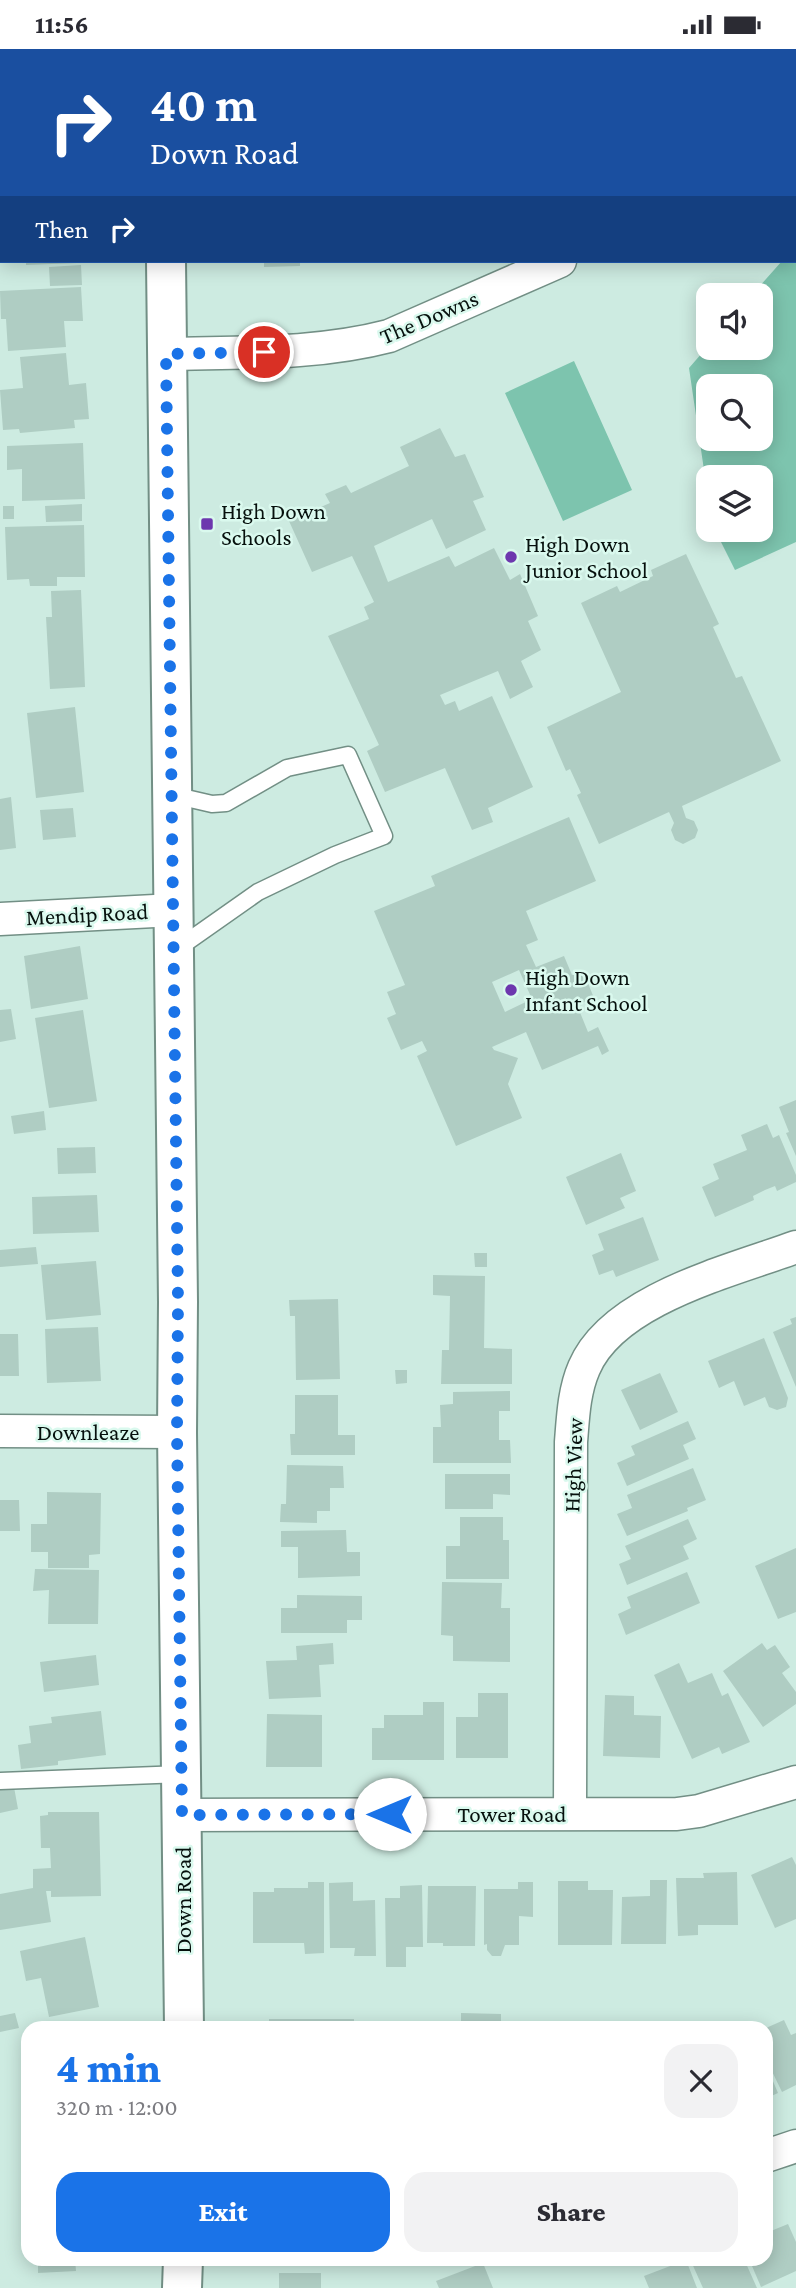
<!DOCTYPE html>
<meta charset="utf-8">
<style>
body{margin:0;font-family:"Crimson Pro",serif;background:#f2f2f3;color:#2b2b33;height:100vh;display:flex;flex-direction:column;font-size:26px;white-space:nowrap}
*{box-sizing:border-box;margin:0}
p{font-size:23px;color:#7c7c81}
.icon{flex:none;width:38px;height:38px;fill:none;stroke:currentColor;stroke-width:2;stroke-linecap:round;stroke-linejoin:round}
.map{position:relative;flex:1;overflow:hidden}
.panel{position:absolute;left:21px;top:1972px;width:752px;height:245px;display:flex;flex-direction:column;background:#fff;border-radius:21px;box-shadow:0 4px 18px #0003}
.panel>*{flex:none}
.guide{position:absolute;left:0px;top:0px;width:796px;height:214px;box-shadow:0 4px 18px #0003;background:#1a4fa0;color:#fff;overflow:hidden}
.fabs{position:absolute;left:696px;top:234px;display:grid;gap:14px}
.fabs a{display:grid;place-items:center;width:77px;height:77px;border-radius:14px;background:#fff;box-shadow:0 4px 18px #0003;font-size:35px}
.pin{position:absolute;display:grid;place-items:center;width:60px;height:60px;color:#fff;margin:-30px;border:4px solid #fff;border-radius:50%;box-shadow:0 2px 7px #0007}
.me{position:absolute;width:77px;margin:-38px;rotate:270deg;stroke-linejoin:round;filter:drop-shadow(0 0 5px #0008)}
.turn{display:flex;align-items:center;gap:24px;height:147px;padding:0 35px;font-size:32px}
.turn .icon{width:91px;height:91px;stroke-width:2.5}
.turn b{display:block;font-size:49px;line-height:60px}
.then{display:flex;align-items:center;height:66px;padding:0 35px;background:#0003;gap:14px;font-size:26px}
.round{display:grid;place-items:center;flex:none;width:74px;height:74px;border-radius:21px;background:#f2f2f3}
.head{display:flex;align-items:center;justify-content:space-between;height:119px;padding:0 35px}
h1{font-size:42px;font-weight:800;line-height:52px;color:#1a73e8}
.button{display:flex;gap:14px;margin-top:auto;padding:14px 35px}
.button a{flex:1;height:80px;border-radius:21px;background:#1a73e8;color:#fff;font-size:28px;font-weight:800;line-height:80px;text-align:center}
.button a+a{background:#f2f2f3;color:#2b2b33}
.status{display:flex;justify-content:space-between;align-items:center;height:49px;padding:0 35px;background:#fff;direction:ltr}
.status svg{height:19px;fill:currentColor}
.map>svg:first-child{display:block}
.green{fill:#7dc4ae;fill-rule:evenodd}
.building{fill:#afcdc3;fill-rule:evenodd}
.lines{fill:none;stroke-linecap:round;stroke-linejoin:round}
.service-casing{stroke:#728f85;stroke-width:19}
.minor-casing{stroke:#728f85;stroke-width:35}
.tertiary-casing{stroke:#728f85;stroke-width:42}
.service{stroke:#fff;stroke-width:16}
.minor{stroke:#fff;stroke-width:32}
.tertiary{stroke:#fff;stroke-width:38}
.route{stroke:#1a73e8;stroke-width:12;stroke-dasharray:0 21.6}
.poi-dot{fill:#6d37ae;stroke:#daf9ee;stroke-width:2.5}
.labels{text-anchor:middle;stroke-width:5;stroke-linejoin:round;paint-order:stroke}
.street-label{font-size:23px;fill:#06100d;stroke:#daf9ee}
.poi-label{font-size:23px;fill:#06100d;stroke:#daf9ee;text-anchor:start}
</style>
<div class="status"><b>11:56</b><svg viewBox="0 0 49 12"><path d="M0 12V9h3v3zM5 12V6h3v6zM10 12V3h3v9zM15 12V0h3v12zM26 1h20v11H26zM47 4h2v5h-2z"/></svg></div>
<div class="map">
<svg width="796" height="2239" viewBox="0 0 796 2239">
<rect width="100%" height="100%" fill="#cdebe1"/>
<path class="green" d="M796,195V493L735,521L715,481H761V429H709V455L689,319L709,296V299H761V247H751L782,212H794ZM709,338H761V390H709Z
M574,312L632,441L563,472L505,344Z"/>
<path class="building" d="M26,212H77V214L26,216Z
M264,212H300V217L264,218Z
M81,216L82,236L50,237L49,218Z
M81,238L83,272H64L66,298L8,302L6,270H1L0,242Z
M66,304L69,336L86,334L89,370L74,371L75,379L20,384L19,380L3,381L0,341L23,339L20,308Z
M440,379L455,408L465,405L484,448L473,452L486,481L446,500L432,470L374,497L388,533L449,507L455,518L494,499L510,531L520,525L538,567L528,572L541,601L521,612L533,638L510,650L498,622L440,646L445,656L455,652L459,662L492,647L533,738L488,759L493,773L472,781L445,719L385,743L367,702L379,696L328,587L369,570L364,558L374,553L352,507L312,523L289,472L330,454L325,445L346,436L351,444L409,417L400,398Z
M83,394L85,450L22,452V420L7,421V397Z
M82,455V472L46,473L45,457Z
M3,457H14V470H3Z
M84,476L85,528H57V537H30L29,530L7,531L5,478Z
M686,505L719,575L713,578L736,629L742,627L781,712L682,757L686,769L694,772L698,781L695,789L683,795L675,791L671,781L674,774L669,763L599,795L577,746L581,744L570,720L566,722L547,678L621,643L581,554L617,537L620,543L653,527L651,521Z
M81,541L85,638L50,640L46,568H52L51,542Z
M75,658L84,743L36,749L27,664Z
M11,748L16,799L0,801V750Z
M73,759L76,788L43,791L40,761Z
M569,768L596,832L526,862L538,891L526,896L536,918L564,907L572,926L583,922L594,949L577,956L588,983L598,978L609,1002L602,1006L598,997L542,1021L526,983L492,998L494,1001L518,1009L508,1035L522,1069L456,1097L417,1007L427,1002L422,992L401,1001L387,969L396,965L387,943L405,936L374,862L435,837L431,827ZM519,921L532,950L505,963L492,933Z
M80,897L88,950L31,960L24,907Z
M11,960L16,990L0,993V961Z
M83,961L97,1052L49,1059L35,969Z
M796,1051V1107L786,1084L789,1083L779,1058Z
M44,1062L46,1081L14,1085L11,1067Z
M767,1075L773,1089L779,1086L796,1126V1133L777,1142L775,1137L765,1141L753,1147L754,1151L715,1168L702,1138L719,1130L713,1115L747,1101L741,1086Z
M95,1098L96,1124L58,1125L57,1099Z
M621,1104L636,1142L620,1149L625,1159L586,1176L566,1128Z
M97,1146L99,1183L33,1185L32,1148Z
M643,1168L659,1211L616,1228L613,1221L599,1226L592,1206L604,1201L598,1185Z
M36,1198L38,1215L0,1218V1201Z
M474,1204H487V1218H475Z
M96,1212L101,1266L46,1271L41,1216Z
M433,1226L485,1227L484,1299L512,1300V1335H441L442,1301H449L450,1247L433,1246Z
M338,1250L340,1330L296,1331L295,1267H290L289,1251Z
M796,1268V1338L773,1283L792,1275L790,1270Z
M98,1278L101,1332L47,1334L45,1280Z
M0,1285H18L19,1327H0Z
M764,1289L788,1349L786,1358L777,1361L769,1358L765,1348L744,1357L734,1332L719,1339L708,1312Z
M395,1321H407V1334L396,1335Z
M660,1324L678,1363L640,1381L621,1341Z
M510,1342V1362H499V1391H510L511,1414H433V1378H441L440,1356L453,1355V1343Z
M295,1346H338V1386H355V1406H291L290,1385H295Z
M688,1372L696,1390L683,1396L689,1410L627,1437L617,1414L635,1406L631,1397Z
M287,1416L343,1417L344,1439H330V1462H317V1474L280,1473L281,1455H286Z
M693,1419L706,1451L687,1459L688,1462L627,1487L617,1465L632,1459L627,1446Z
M445,1425H510V1446L493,1445V1460H445Z
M47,1443L101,1444L100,1505L89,1506V1519H48V1503H31V1475H47Z
M0,1451H19L20,1482H0Z
M460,1468H503V1491H509V1530H446V1497H460Z
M688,1470L697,1490L683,1497L689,1510L627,1536L619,1515L631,1510L625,1497Z
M346,1481L347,1503H360V1527L298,1529V1498H281V1482Z
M796,1499V1563L778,1570L755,1517Z
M35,1520L99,1521L98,1575H48L49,1541L33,1542Z
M687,1523L700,1554L626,1586L618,1565L631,1559L627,1548Z
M442,1533L502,1534L501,1559H510V1613L453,1612V1587L441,1586Z
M297,1546L362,1547V1571H347V1584H281V1559H297Z
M333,1594L334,1615L319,1616L321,1648L269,1650L266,1612L297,1611L296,1597Z
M762,1594L767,1601L775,1596L790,1618L782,1624L796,1643V1655L763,1678L723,1622Z
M96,1606L99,1636L44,1643L40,1613Z
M679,1614L688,1634L712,1624L722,1647L728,1644L750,1693L722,1705L719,1698L692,1710L654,1626Z
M478,1644H508V1709H456V1668H478Z
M605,1646L634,1647V1666L661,1667L660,1709L603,1707Z
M423,1653H444V1711H372V1679H384V1666H423Z
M101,1662L106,1706L58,1712V1716L21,1720L18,1696L31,1694L29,1677L52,1674L51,1668Z
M267,1665L322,1666V1718H266Z
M14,1738L18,1760L0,1764V1741Z
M48,1763H99L101,1847L51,1848V1842H46L51,1873L0,1881V1845L33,1839V1820L51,1819L50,1799H41L40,1767L48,1766Z
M792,1808L796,1816V1870L775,1879L751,1826Z
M737,1823L738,1876H698V1886L678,1887L676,1829H704L703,1824Z
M650,1831H667L666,1895H621L622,1848L650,1847Z
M558,1832H588V1841H613L612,1896H558Z
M308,1833H324V1904L305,1905L304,1894H253V1843H274V1839H308Z
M353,1833V1852L375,1851L376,1907H354L355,1899H330L329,1834Z
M518,1833H533V1868L519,1867V1896H505L501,1907H492L487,1901V1895L484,1896V1840H518Z
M422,1836L423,1898H406V1918H386L385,1849H400V1837Z
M428,1837H476L475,1897H443V1894H427Z
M85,1888L99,1958L49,1968L41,1929L26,1932L20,1902Z
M15,1964L19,1979L0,1983V1967Z
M461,1964L501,1965V1979H461Z
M269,1970H354V1979H269Z
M784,1971L791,1986L796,1984V2036L782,2043L766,2010V1979Z
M767,2018L778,2044L767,2049Z
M788,2175L796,2193V2222L761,2238L749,2210H766V2184Z
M38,2210H75L76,2222L38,2224Z
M690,2210H744L757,2239H703Z
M686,2211L697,2239H649L644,2227Z
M483,2214L493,2239H439L436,2232Z
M279,2224H321V2239H279Z"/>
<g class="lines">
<g class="service-casing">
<path id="service" d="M173,746L212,755L226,754L287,719L348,706L384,787L335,806L258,843L177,900
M0,1732L182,1725"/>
</g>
<g class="minor-casing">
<path id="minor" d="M756,0L758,2
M794,48L796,50
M794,78L796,77
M166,305C241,303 316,306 389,287L560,212
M0,870L174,861
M0,1382L177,1383
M570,1765L571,1393C573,1368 574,1342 584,1319C613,1250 731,1222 796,1198
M182,1766L677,1765L699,1762L796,1733
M766,2107L796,2097"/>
</g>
<g class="tertiary-casing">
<path id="tertiary" d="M166,0V2
M166,212L178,1253L177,1383L184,1979
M182,2239L183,2210"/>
</g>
<use href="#service" class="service"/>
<use href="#minor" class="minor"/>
<use href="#tertiary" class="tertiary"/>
</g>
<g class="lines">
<path class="route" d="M264,303L166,305L178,1252L177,1383L182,1766L390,1765"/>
</g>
<g class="poi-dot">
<rect x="200" y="468" width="14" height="14" rx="3.5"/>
<circle cx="511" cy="508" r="7"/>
<circle cx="511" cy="941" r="7"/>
</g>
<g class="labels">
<g class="street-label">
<text transform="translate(429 268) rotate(-23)" y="8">The Downs</text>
<text transform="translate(87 865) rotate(-3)" y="8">Mendip Road</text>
<text x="88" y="1391">Downleaze</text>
<text transform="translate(573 1416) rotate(-88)" y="8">High View</text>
<text x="512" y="1773">Tower Road</text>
<text transform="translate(183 1851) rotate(-90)" y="8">Down Road</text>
</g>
<g class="poi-label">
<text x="221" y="470">High Down<tspan x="221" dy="26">Schools</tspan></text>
<text x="525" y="503">High Down<tspan x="525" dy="26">Junior School</tspan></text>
<text x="525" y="936">High Down<tspan x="525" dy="26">Infant School</tspan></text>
</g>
</g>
</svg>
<div class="fabs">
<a><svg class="icon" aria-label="sound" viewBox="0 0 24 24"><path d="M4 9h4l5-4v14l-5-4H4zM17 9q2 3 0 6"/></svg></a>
<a><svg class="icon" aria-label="search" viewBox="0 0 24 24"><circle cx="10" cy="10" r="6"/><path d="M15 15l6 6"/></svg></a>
<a><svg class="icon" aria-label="layers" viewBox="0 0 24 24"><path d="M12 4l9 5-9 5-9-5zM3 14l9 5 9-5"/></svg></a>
</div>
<div class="pin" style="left:264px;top:303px;background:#d93025"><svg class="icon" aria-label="arrive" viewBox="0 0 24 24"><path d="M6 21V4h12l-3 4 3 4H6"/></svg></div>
<svg class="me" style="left:390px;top:1765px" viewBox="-20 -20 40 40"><circle r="19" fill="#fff"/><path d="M0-13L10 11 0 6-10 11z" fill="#1a73e8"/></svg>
<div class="guide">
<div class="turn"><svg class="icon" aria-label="right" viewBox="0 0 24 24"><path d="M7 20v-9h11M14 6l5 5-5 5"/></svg><div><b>40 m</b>Down Road</div></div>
<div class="then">Then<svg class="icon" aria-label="right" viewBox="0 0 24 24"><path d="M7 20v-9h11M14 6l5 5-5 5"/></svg></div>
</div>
<section class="panel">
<div class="head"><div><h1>4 min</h1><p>320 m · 12:00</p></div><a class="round"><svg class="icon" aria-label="close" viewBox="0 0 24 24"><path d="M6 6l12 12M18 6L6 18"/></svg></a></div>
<div class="button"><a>Exit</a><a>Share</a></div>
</section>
</div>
